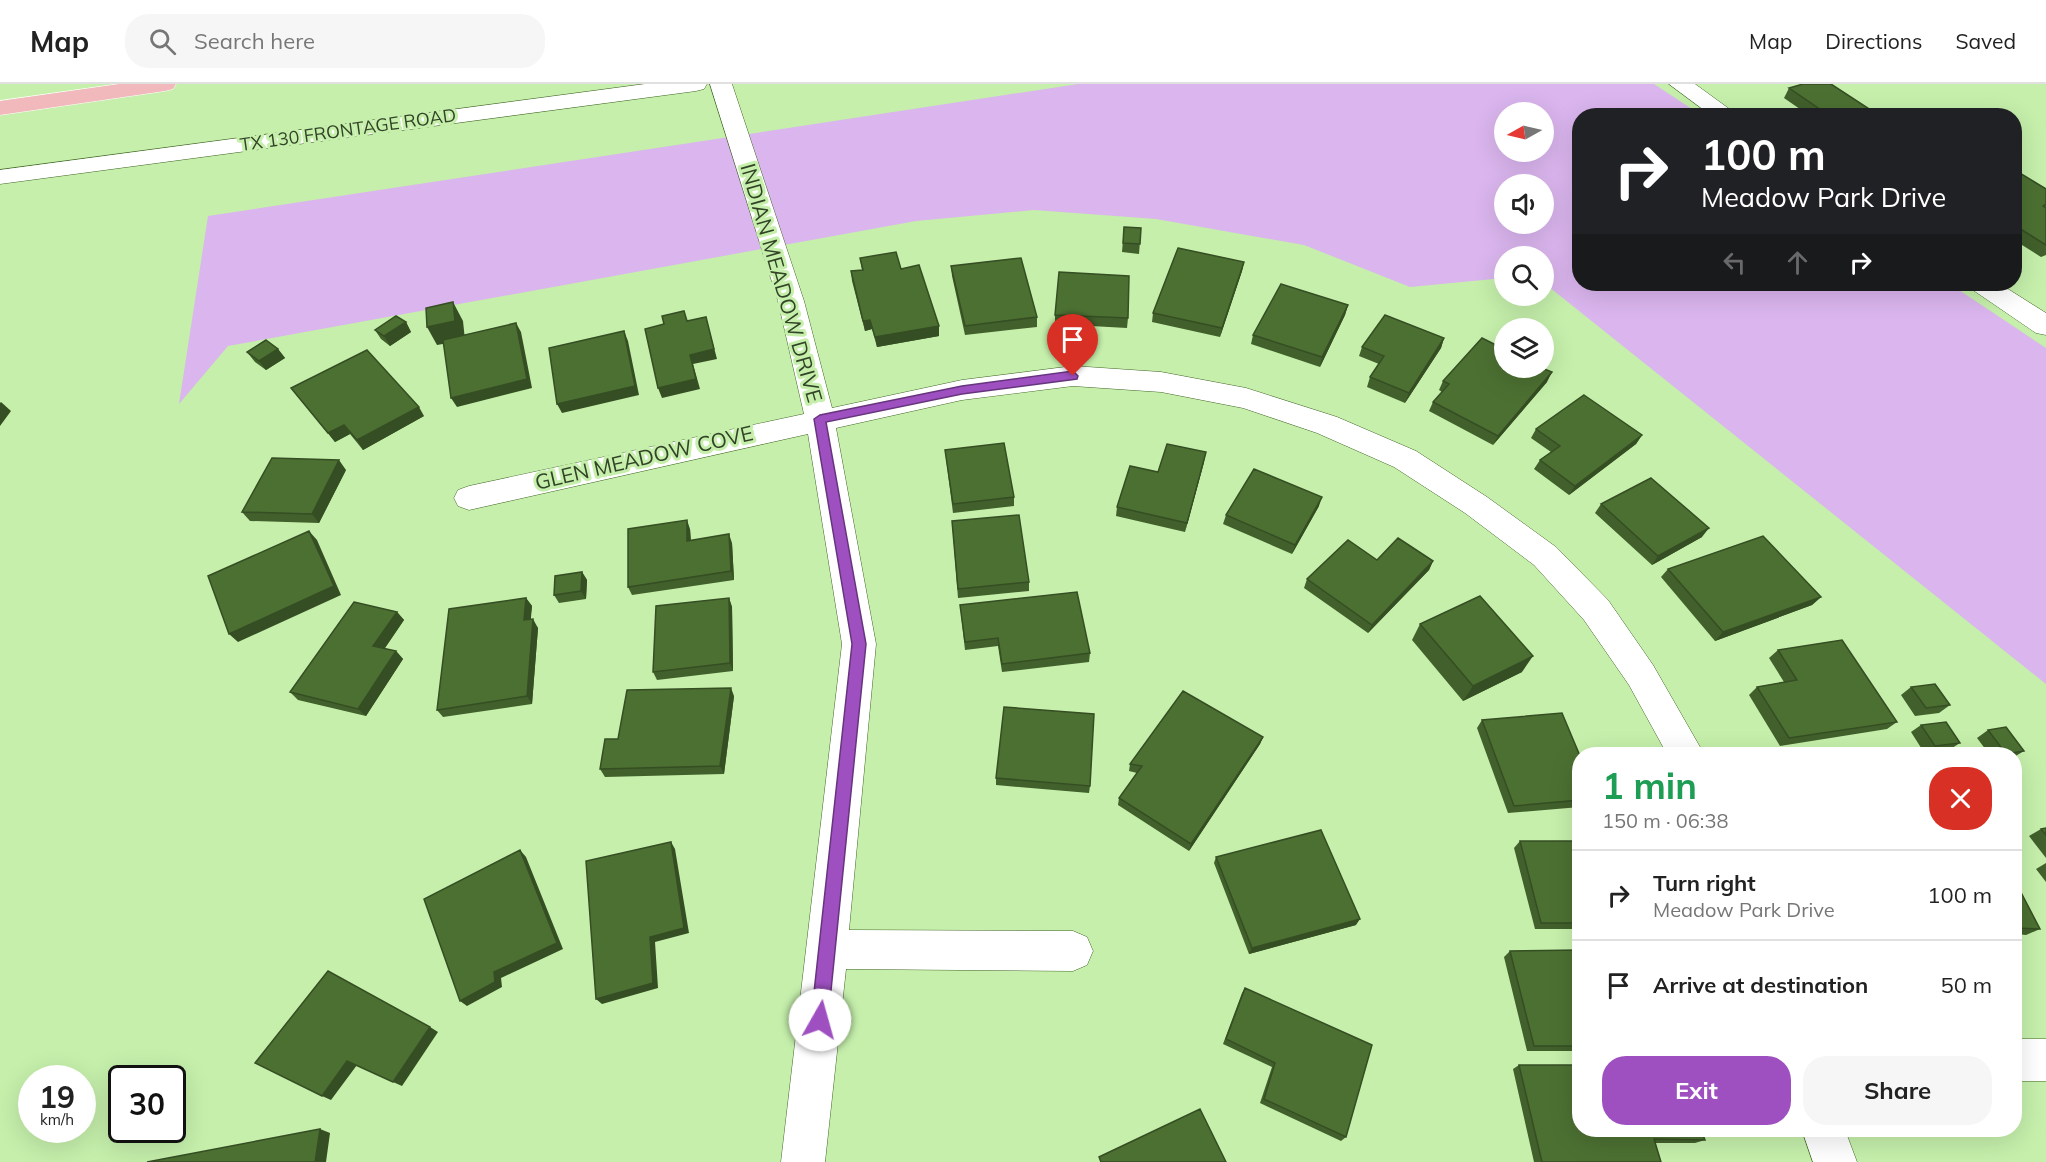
<!DOCTYPE html>
<meta charset="utf-8">
<style>
body{margin:0;font-family:Mulish,sans-serif;background:#f6f6f6;color:#222;height:100vh;display:flex;flex-direction:column;font-size:22px;white-space:nowrap}
*{box-sizing:border-box;margin:0}
p{font-size:20px;color:#767676}
.icon{flex:none;width:33px;height:33px;fill:none;stroke:currentColor;stroke-width:2;stroke-linecap:round;stroke-linejoin:round}
.map{position:relative;flex:1;overflow:hidden}
.sheet{position:absolute;left:1572px;top:663px;width:450px;height:390px;display:flex;flex-direction:column;background:#fff;border-radius:24px;box-shadow:0 6px 24px #0002}
.sheet>*{flex:none}
.top-card{position:absolute;left:1572px;top:24px;width:450px;height:183px;border-radius:24px;box-shadow:0 6px 24px #0002;background:#202124;color:#fff;overflow:hidden}
.needle{width:39px;rotate:262deg}
.controls{position:absolute;left:1494px;top:18px;display:grid;gap:12px}
.controls a{display:grid;place-items:center;width:60px;height:60px;border-radius:50%;background:#fff;box-shadow:0 6px 24px #0002;font-size:30px}
.speed{position:absolute;left:18px;top:981px;display:flex;gap:12px;font-size:30px;font-weight:700;text-align:center}
.speed>*{display:grid;place-content:center;width:78px;height:78px;border-radius:50%;background:#fff;box-shadow:0 6px 24px #0002;line-height:1}
.speed small{font-size:15px;font-weight:400}
.speed .limit{border:3px solid #111;border-radius:9px;background:#fff;color:#111}
.pin{position:absolute;display:grid;place-items:center;width:51px;height:51px;color:#fff;margin:-62px -26px;border-radius:50% 50% 50% 0;rotate:-45deg;box-shadow:0 0 6px #0007}
.pin .icon{rotate:45deg}
.me{position:absolute;width:66px;margin:-33px;rotate:7deg;stroke-linejoin:round;filter:drop-shadow(0 0 4px #0008)}
.turn{display:flex;align-items:center;gap:21px;height:126px;padding:0 30px;font-size:27px}
.turn .icon{width:78px;height:78px;stroke-width:2.5}
.turn b{display:block;font-size:42px;line-height:51px}
.lanes{display:flex;align-items:center;height:57px;padding:0 30px;background:#0003;justify-content:center;gap:30px;direction:ltr}
.lanes .off{opacity:.35}
.round{display:grid;place-items:center;flex:none;width:63px;height:63px;border-radius:24px;background:#f6f6f6}
.summary{display:flex;align-items:center;justify-content:space-between;height:102px;padding:0 30px}
h1{font-size:36px;font-weight:700;line-height:45px;color:#1e9e55}
.cta{display:flex;gap:12px;margin-top:auto;padding:12px 30px}
.cta a{flex:1;height:69px;border-radius:24px;background:#9e50c1;color:#fff;font-size:24px;font-weight:700;line-height:69px;text-align:center}
.cta a+a{background:#f6f6f6;color:#222}
ul{padding:0;list-style:none}
li{display:flex;align-items:center;gap:18px;height:90px;padding:0 30px;border-top:2px solid #e0e0e0}
li div{flex:1}
li b{display:block;font-size:22px}
li em{font-style:normal}
header{display:flex;align-items:center;gap:36px;box-sizing:border-box;height:84px;padding:0 30px;background:#fff;border-bottom:2px solid #e0e0e0}
header strong{font-size:28px}
nav{display:flex;gap:33px;margin-inline-start:auto;font-size:21px}
.search{width:420px;height:54px;background:#f6f6f6;display:flex;align-items:center;gap:15px;box-sizing:border-box;padding:0 21px;border-radius:24px;color:#767676;font-size:22px}
.map>svg:first-child{display:block}
.green{fill:#dab5ee;fill-rule:evenodd}
.lines{fill:none;stroke-linecap:round;stroke-linejoin:round}
.minor-casing{stroke:#436628;stroke-width:1}
.highway-casing{stroke:#fff;stroke-width:1}
.minor{fill:#fff;fill-rule:evenodd}
.highway{fill:#f2b9bd;fill-rule:evenodd}
.wall{fill:#41602b}
.shaded-wall{fill:#354e23}
.building{fill:#4c7032;stroke:#354e23;stroke-width:1.5}
.route{fill:#9e50c1;stroke:#67347d;stroke-width:1.5}
.labels{text-anchor:middle;stroke-width:6;stroke-linejoin:round;paint-order:stroke}
.far-street-label{font-size:18px;fill:#324327;stroke:#c5efab}
.street-label{font-size:21px;fill:#324327;stroke:#c5efab}
</style>
<header>
<strong>Map</strong>
<div class="search"><svg class="icon" aria-label="search" viewBox="0 0 24 24"><circle cx="10" cy="10" r="6"/><path d="M15 15l6 6"/></svg>Search here</div>
<nav><a>Map</a><a>Directions</a><a>Saved</a></nav>
</header>
<div class="map">
<svg width="2046" height="1078" viewBox="0 0 2046 1078">
<rect width="100%" height="100%" fill="#c5efab"/>
<path class="green" d="M1078,0H1654L1701,31L1580,32V200H1950L2046,264V600L1544,199V172H1504V194L1410,203L1304,161L1156,135L1034,126L916,137L228,262L179,320L208,132ZM1504,28H1544V68H1504ZM1504,100H1544V140H1504Z"/>
<g class="lines">
<g class="minor-casing">
<path id="minor" d="M645,0H707L704,5L696,7L0,100V86Z
M710,0H732L804,217L832,324L962,296L1073,282L1161,288L1246,304L1337,333L1416,367L1487,413L1556,463L1608,516L1653,581L1704,670H1667L1629,601L1584,536L1534,481L1465,429L1394,383L1317,349L1243,324L1161,308L1073,302L962,316L836,344L876,560L849,846L1073,847L1087,853L1093,867L1087,881L1073,887L846,885L825,1078H781L842,560L808,350L469,426L458,422L454,414L458,406L469,402L804,330L778,217Z
M1669,0H1695L1739,32H1712Z
M1969,200H2000L2046,229V251L2036,249L1973,206Z
M2014,955H2046V997H2014Z
M1802,1046H1845L1857,1078H1813Z"/>
</g>
<g class="highway-casing">
<path id="highway" d="M119,0H176L173,5L165,7L0,31V17Z"/>
</g>
<use href="#minor" class="minor"/>
<use href="#highway" class="highway"/>
</g>
<path class="wall" d="M1789,4L1880,32H1810L1784,14Z
M2014,89L2046,105V171L2041,173L2014,156Z
M1124,143L1141,144L1139,170L1122,168Z
M860,174L901,185L939,242V252L877,263L872,245L865,247L852,197L851,187L862,186Z
M1244,178L1242,187L1220,253L1152,238L1153,229Z
M951,182L1037,233V243L965,251L952,192Z
M1348,221L1345,231L1320,283L1251,260L1253,251Z
M1055,231L1128,234L1127,244L1055,240Z
M406,238L411,248L390,262L381,255L375,246Z
M1444,254L1441,264L1405,319L1367,303L1370,293L1379,280L1359,272L1362,263Z
M278,265L285,274L266,286L255,278L247,268Z
M1443,297L1547,298L1493,361L1429,327L1433,318L1442,308L1439,306Z
M291,304L424,332L363,366L350,350L335,358Z
M1536,345L1642,351L1636,360L1569,411L1534,385L1540,376L1551,368L1531,354Z
M945,366L1014,413V422L953,429Z
M1204,378L1185,448L1116,432L1117,423L1158,388Z
M346,386L319,439L250,437L242,428Z
M1601,420L1702,453L1652,481L1595,429Z
M1319,422L1292,470L1223,440L1226,431Z
M952,437L1029,498V507L958,514Z
M690,445L691,456L732,459L734,496L632,511L628,503Z
M1377,476L1433,477L1429,486L1368,549L1304,504L1307,495Z
M1668,485L1821,513L1812,521L1715,557L1661,493Z
M582,488L587,496L586,515L559,519L554,511Z
M526,514L532,522L530,536L538,544L532,620L443,633L437,626Z
M729,514L732,523L733,587L657,596L653,588Z
M397,528L404,536L384,565L396,567L403,575L366,632L298,616L290,608Z
M961,530L1090,569L1089,578L1002,588L998,562L965,566Z
M1420,540L1522,588L1463,617L1412,556Z
M1778,566L1897,638L1887,645L1780,662L1749,611L1757,603L1784,598L1769,574Z
M1911,603L1950,621L1939,629L1915,632L1901,611Z
M734,612L724,690L605,693L600,685L618,655Z
M1482,636L1580,672V723L1508,729L1477,644Z
M1921,641L1960,659L1949,666L1925,670L1911,648Z
M1988,646L2024,667L2014,673V670H1989L1977,654Z
M1263,653L1260,660L1189,767L1118,721L1119,714L1137,689L1129,687L1130,680Z
M996,694L1090,702L1089,709L996,701Z
M2046,744V774L2029,752L2041,745Z
M1520,757H1580V845H1535L1514,764Z
M1216,773L1356,841L1249,870L1214,779Z
M2046,779V798L2036,785Z
M2014,795L2040,845L2026,851L2015,850L2018,857L2014,858Z
M1580,866V967H1527L1504,873L1510,867Z
M1245,904L1346,1053L1341,1057L1260,1019L1272,983L1223,960L1242,909Z
M1519,981L1705,1056L1695,1059H1655L1661,1078H1534L1513,985Z"/>
<path class="shaded-wall" d="M1244,178L1242,187L1220,253L1222,244Z
M453,218L463,237L465,256L437,261L427,243Z
M1348,221L1345,231L1320,283L1322,273Z
M706,233L717,275L693,280L700,305L662,314L658,304L690,271Z
M870,236L872,245L865,247L863,237Z
M406,238L411,248L390,262L384,252Z
M516,239L521,248L532,304L457,323L451,314Z
M939,242V252L877,263L875,253Z
M624,247L628,257L639,311L562,329L557,320Z
M1444,254L1441,264L1405,319L1409,309Z
M278,265L285,274L266,286L259,277Z
M1552,288L1547,298L1493,361L1498,352Z
M1,318L11,327L0,342V319Z
M419,323L424,332L363,366L357,356Z
M344,341L350,350L335,358L328,349Z
M1642,351L1636,360L1569,411L1575,402Z
M1206,368L1204,378L1185,448L1187,439Z
M339,376L346,386L319,439L312,430Z
M1322,413L1319,422L1292,470L1295,461Z
M687,436L690,445L691,465L687,457Z
M1709,444L1702,453L1652,481L1658,472Z
M309,447L317,456L341,511L238,558L229,550Z
M729,450L732,459L734,496L731,487Z
M1433,477L1429,486L1368,549L1372,541Z
M582,488L587,496L586,515L581,507Z
M1821,513L1812,521L1715,557L1723,548Z
M526,514L532,522L530,545L524,536Z
M729,514L732,523L733,587L730,579Z
M397,528L404,536L381,570L373,562Z
M533,535L538,544L532,620L527,612Z
M396,567L403,575L366,632L358,625Z
M1533,572L1522,588L1463,617L1473,602Z
M731,604L734,612L724,690L720,682Z
M1263,653L1260,660L1189,767L1191,760Z
M671,758L675,765L689,849L655,858L658,904L602,920L596,915Z
M520,766L526,773L563,865L501,894L502,903L467,922L460,917L494,888Z
M1360,835L1356,841L1249,870L1252,864Z
M430,943L438,948L402,1002L393,998Z
M347,977L357,981L331,1016L322,1012Z
M320,1045L330,1049L326,1078H315Z"/>
<path class="building" d="M1803,0H1831L1880,32H1830L1789,4Z
M2018,88L2046,105V120L2043,122L2046,124V161L2014,141V89Z
M1124,143L1141,144L1140,160L1123,159Z
M1178,164L1244,178L1222,244L1153,229Z
M896,168L901,185L919,181L939,242L875,253L870,236L863,237L851,187L863,186L860,174Z
M1021,174L1037,233L965,242L951,182Z
M1059,188L1129,192L1128,234L1055,231Z
M1281,200L1348,221L1322,273L1253,251Z
M453,218L455,237L427,243L426,224Z
M684,227L687,237L706,233L714,265L690,271L696,295L658,304L645,245L664,240L662,232Z
M1385,231L1444,254L1409,309L1370,293L1384,272L1362,263Z
M396,232L406,238L384,252L375,246Z
M516,239L527,295L451,314L443,256Z
M624,247L635,302L557,320L549,264Z
M1482,254L1504,265V284H1542L1552,288L1498,352L1433,318L1449,300L1443,297Z
M266,256L278,265L259,277L247,268Z
M367,266L419,323L357,356L344,341L328,349L291,304Z
M1584,311L1642,351L1575,402L1540,376L1560,362L1536,345Z
M1004,359L1014,413L953,420L945,366Z
M1167,360L1206,368L1187,439L1117,423L1130,382L1158,388Z
M272,374L339,376L312,430L242,428Z
M1254,385L1322,413L1295,461L1226,431Z
M1651,394L1709,444L1658,472L1601,420Z
M1019,431L1029,498L958,505L952,437Z
M687,436V457L729,450L731,487L628,503V445Z
M309,447L334,502L229,550L208,492Z
M1763,452L1821,513L1723,548L1668,485Z
M1398,454L1433,477L1372,541L1307,495L1348,456L1377,476Z
M582,488L581,507L554,511L555,492Z
M1077,508L1090,569L1002,580L998,554L965,558L960,521Z
M1480,512L1533,572L1473,602L1420,540Z
M526,514L524,536L533,535L527,612L437,626L449,525Z
M729,514L730,579L653,588L656,522Z
M354,518L397,528L373,562L396,567L358,625L290,608Z
M1842,556L1897,638L1789,654L1757,603L1797,596L1778,566Z
M1935,600L1950,621L1926,624L1911,603Z
M731,604L720,682L600,685L605,655H618L627,606Z
M1183,607L1263,653L1191,760L1119,714L1142,682L1130,680Z
M1004,623L1094,630L1090,702L996,694Z
M1562,629L1580,672V716L1514,722L1482,636Z
M1946,638L1960,659L1935,662L1921,641Z
M2006,643L2024,667L2006,670L1988,646Z
M2046,744V751L2041,745Z
M1321,746L1360,835L1252,864L1216,773Z
M1520,757H1580V839H1541Z
M671,758L684,844L650,853L653,899L596,915L586,777Z
M520,766L557,859L494,888L495,898L460,917L424,815Z
M2014,795L2040,845L2014,844Z
M1580,866V962H1534L1510,867Z
M328,887L430,943L393,998L347,977L322,1012L255,979Z
M1245,904L1372,961L1346,1053L1264,1015L1275,979L1226,955Z
M1519,981H1580V1046H1701L1705,1056L1654,1055L1661,1078H1542Z
M1200,1025L1226,1078H1101L1099,1073Z
M320,1045L315,1078H147Z"/>
<path class="route" d="M1073,287L1078,292L1077,295L962,310L826,338L866,560L828,936L826,942L820,944L814,942L811,936L852,560L814,335L820,331L962,302Z"/>
<g class="labels">
<g class="far-street-label">
<text transform="translate(348 46) rotate(-8)" y="6">TX 130 FRONTAGE ROAD</text>
</g>
<g class="street-label">
<text transform="translate(781 199) rotate(74)" y="7">INDIAN MEADOW DRIVE</text>
<text transform="translate(644 374) rotate(-13)" y="7">GLEN MEADOW COVE</text>
</g>
</g>
</svg>
<div class="controls">
<a><svg class="needle" viewBox="-14 -14 28 28"><path d="M0-13l5 13h-10z" fill="#e53935"/><path d="M0 13l5-13h-10z" fill="#767676"/></svg></a>
<a><svg class="icon" aria-label="sound" viewBox="0 0 24 24"><path d="M4 9h4l5-4v14l-5-4H4zM17 9q2 3 0 6"/></svg></a>
<a><svg class="icon" aria-label="search" viewBox="0 0 24 24"><circle cx="10" cy="10" r="6"/><path d="M15 15l6 6"/></svg></a>
<a><svg class="icon" aria-label="layers" viewBox="0 0 24 24"><path d="M12 4l9 5-9 5-9-5zM3 14l9 5 9-5"/></svg></a>
</div>
<div class="speed"><div>19<small>km/h</small></div><div class="limit">30</div></div>
<div class="pin" style="left:1073px;top:292px;background:#d93025"><svg class="icon" aria-label="arrive" viewBox="0 0 24 24"><path d="M6 21V4h12l-3 4 3 4H6"/></svg></div>
<svg class="me" style="left:820px;top:936px" viewBox="-20 -20 40 40"><circle r="19" fill="#fff"/><path d="M0-13L10 11 0 6-10 11z" fill="#9e50c1"/></svg>
<div class="top-card">
<div class="turn"><svg class="icon" aria-label="right" viewBox="0 0 24 24"><path d="M7 20v-9h11M14 6l5 5-5 5"/></svg><div><b>100 m</b>Meadow Park Drive</div></div>
<div class="lanes"><svg class="icon off" aria-label="left" viewBox="0 0 24 24"><path d="M17 20v-9H6M10 6l-5 5 5 5"/></svg><svg class="icon off" aria-label="ahead" viewBox="0 0 24 24"><path d="M12 20V5M6 11l6-6 6 6"/></svg><svg class="icon" aria-label="right" viewBox="0 0 24 24"><path d="M7 20v-9h11M14 6l5 5-5 5"/></svg></div>
</div>
<section class="sheet">
<div class="summary"><div><h1>1 min</h1><p>150 m · 06:38</p></div><a class="round" style="background:#d93025;color:#fff"><svg class="icon" aria-label="close" viewBox="0 0 24 24"><path d="M6 6l12 12M18 6L6 18"/></svg></a></div>
<ul>
<li><svg class="icon" aria-label="right" viewBox="0 0 24 24"><path d="M7 20v-9h11M14 6l5 5-5 5"/></svg><div><b>Turn right</b><p>Meadow Park Drive</p></div><em>100 m</em></li>
<li><svg class="icon" aria-label="arrive" viewBox="0 0 24 24"><path d="M6 21V4h12l-3 4 3 4H6"/></svg><div><b>Arrive at destination</b></div><em>50 m</em></li>
</ul>
<div class="cta"><a>Exit</a><a>Share</a></div>
</section>
</div>
